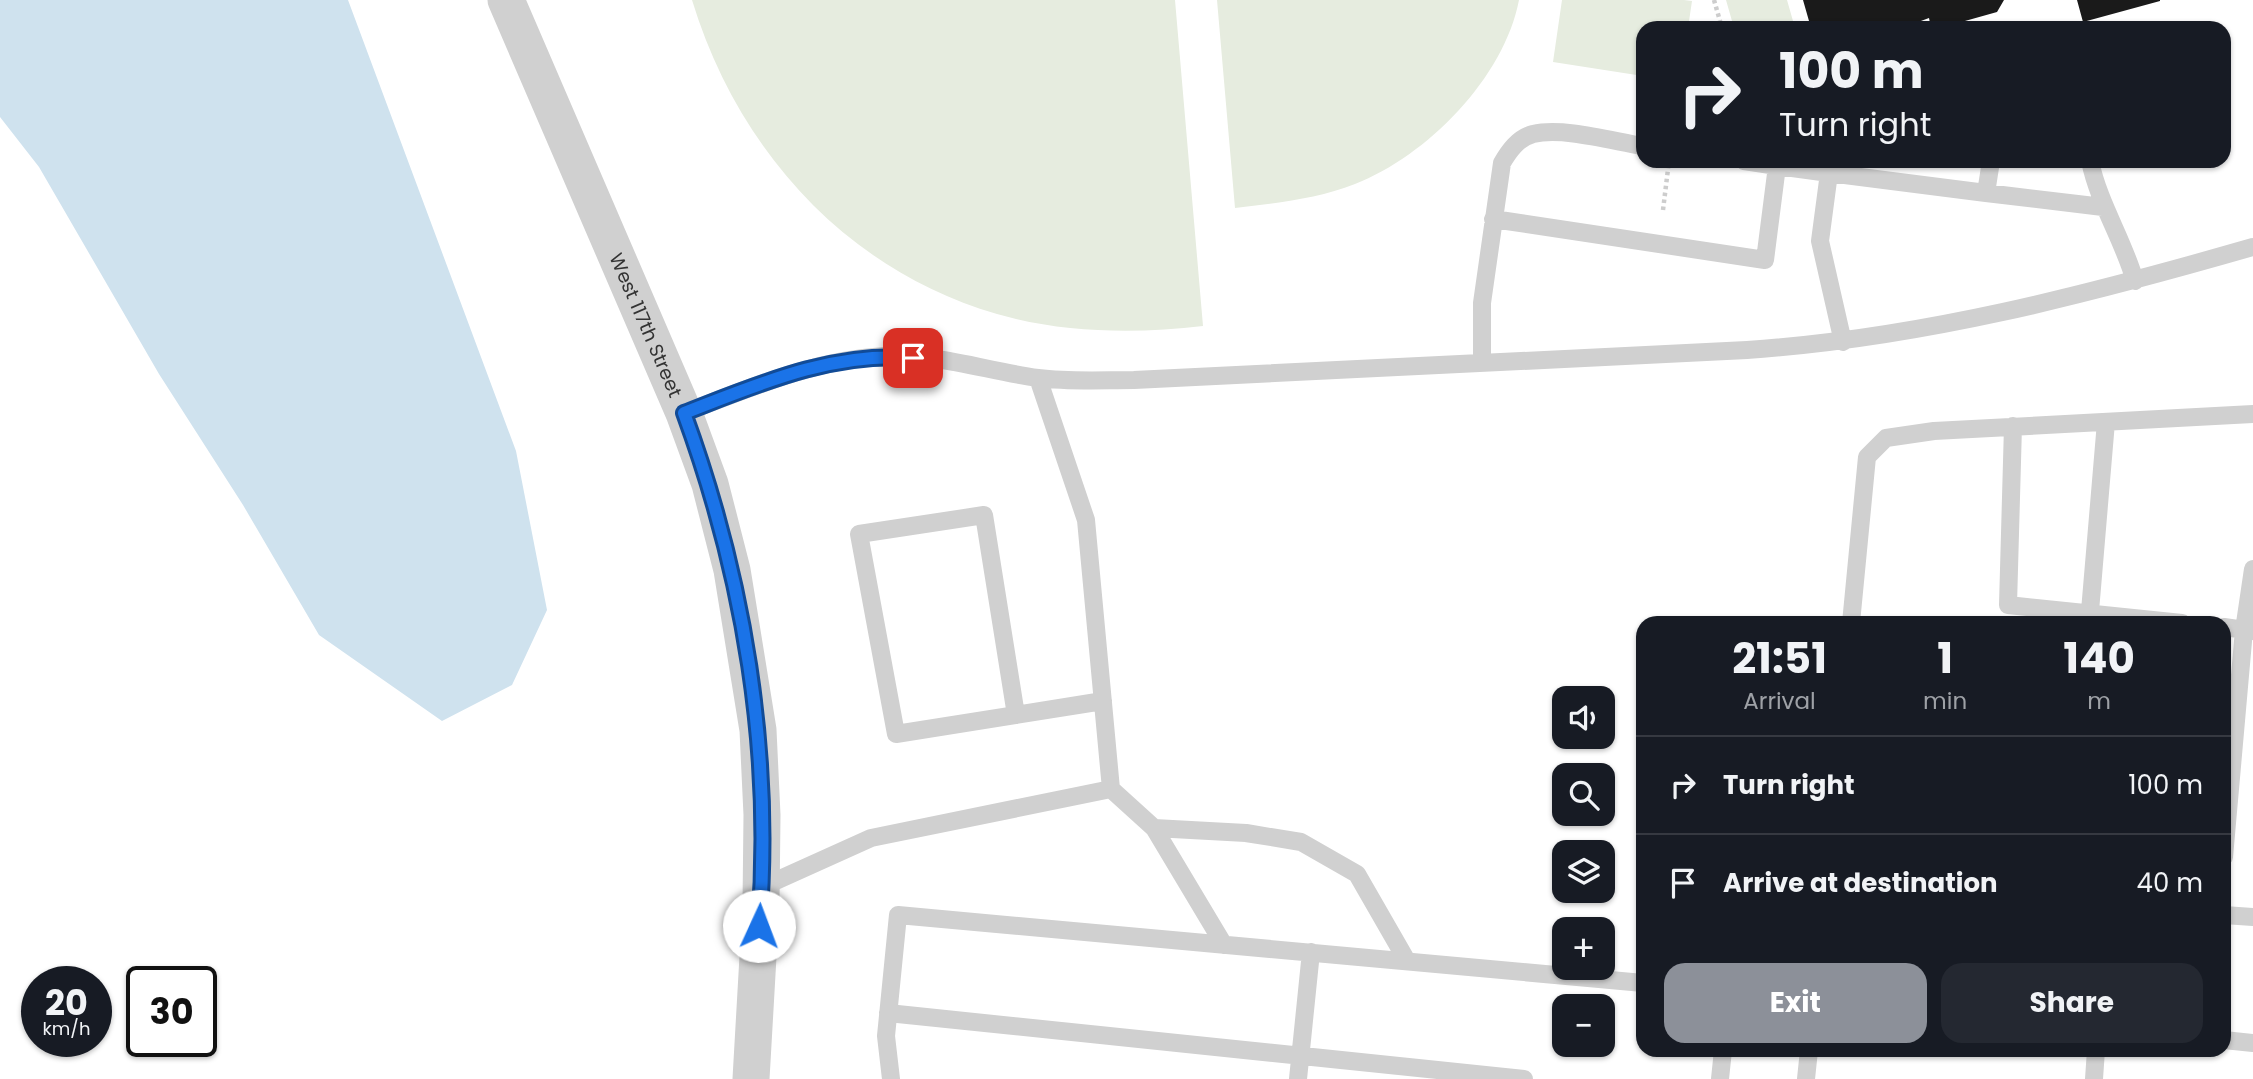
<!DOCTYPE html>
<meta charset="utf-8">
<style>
body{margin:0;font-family:Poppins,sans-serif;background:#242831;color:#f1f3f6;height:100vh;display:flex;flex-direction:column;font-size:26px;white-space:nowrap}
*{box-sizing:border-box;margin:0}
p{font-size:23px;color:#9ea1a6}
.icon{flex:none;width:38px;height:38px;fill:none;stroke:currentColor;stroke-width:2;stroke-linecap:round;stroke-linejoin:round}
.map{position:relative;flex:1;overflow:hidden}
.panel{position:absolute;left:1636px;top:616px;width:595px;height:441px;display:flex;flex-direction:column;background:#171b24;border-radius:21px;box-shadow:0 2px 5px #0004}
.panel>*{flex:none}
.hud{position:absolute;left:1636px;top:21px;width:595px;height:147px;border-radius:21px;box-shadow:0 2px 5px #0004;background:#171b24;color:#f1f3f6;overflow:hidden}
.controls{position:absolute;left:1552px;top:686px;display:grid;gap:14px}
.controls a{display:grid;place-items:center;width:63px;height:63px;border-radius:14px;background:#171b24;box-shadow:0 2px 5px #0004;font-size:35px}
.speed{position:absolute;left:21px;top:966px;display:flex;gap:14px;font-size:35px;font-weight:700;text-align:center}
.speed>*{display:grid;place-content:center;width:91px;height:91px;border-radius:50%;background:#171b24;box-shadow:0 2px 5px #0004;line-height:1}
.speed small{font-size:18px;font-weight:400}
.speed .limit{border:4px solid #111;border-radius:10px;background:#fff;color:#111}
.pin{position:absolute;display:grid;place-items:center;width:60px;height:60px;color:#fff;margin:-30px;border-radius:14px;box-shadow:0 4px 10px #0006}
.me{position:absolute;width:77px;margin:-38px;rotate:2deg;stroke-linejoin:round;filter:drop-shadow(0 0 5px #0008)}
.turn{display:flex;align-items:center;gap:24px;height:147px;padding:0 28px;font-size:32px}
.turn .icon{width:91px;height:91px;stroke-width:2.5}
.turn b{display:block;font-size:49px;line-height:60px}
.eta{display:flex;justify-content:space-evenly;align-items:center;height:119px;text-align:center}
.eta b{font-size:42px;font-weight:700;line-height:49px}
.action{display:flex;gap:14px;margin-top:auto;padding:14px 28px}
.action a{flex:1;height:80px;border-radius:21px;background:#8c9099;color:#fff;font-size:28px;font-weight:700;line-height:80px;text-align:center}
.action a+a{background:#242831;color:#f1f3f6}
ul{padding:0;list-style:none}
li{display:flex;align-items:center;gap:21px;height:98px;padding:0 28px;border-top:2px solid #363941}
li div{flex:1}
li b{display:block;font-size:26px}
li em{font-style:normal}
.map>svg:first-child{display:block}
.green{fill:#e6ecdf}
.water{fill:#cfe2ee}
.building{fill:#1a1a1a}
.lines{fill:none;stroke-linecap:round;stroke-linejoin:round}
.path{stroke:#cdcdcd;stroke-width:4.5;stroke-dasharray:3.5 3.5;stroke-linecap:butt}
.lane{stroke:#d0d0d0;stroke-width:18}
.street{stroke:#d0d0d0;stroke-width:37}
.route-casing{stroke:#114b97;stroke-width:18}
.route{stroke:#1a73e8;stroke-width:12}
.labels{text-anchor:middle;stroke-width:7;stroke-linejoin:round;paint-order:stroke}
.street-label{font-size:19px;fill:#333;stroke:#fff}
</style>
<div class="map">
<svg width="2253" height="1079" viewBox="0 0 2253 1079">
<rect width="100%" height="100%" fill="#fff"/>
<path class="green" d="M692,0H1175L1203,326C1135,334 1063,333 997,314C845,270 737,148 692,0Z
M1217,0H1519C1504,78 1427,156 1355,184C1317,199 1276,203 1235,208Z
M1562,0H1684L1692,1L1688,28H1643V76L1553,62Z
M1726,0H1787L1795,28H1734Z"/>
<path class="water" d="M0,0H348L516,451L547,610L512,685L442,721L319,635L243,505L159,374L39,167L0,117Z"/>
<path class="building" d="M1803,0H2004L1997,12L1940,28H1931L1929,18L1902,28H1811Z
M2077,0H2160V1L2083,22Z"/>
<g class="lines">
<path class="path" d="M1714,0L1722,28
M1663,210L1669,161"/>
<path class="lane" d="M2090,161C2099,204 2123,239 2135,281
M1777,166L1829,173
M1986,193L2103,207
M1493,219L1765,260L1777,166L1744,161
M1843,342L1820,241L1829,173L1986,193L1991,161
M1482,362V303L1502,163C1509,151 1518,138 1533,134C1563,127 1612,141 1643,146
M1038,378L1086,520L1111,789L1154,828L1246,833L1301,842L1357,874L1407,961
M684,413C750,388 813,360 884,356C936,353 987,371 1038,378C1070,382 1102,380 1134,380L1747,350C1921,338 2086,295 2253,247
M2013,426L2008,605L2182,623
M1851,623L1867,457L1886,438L1934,431L2253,414
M2089,623L2106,422
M2224,627L2253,631
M1016,715L984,515L859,534L896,734L1103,701
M1154,828L1224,945
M2224,857L2244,630L2253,569
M760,888L871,838L1111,789
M2224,915L2253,917
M888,1013L1524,1079
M2224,1040L2253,1043
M891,1079L886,1036L898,915L1643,983
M1298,1079L1311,952
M1720,1079L1723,1050
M1806,1079L1809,1050
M2094,1079L2096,1050"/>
<path class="street" id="s1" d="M506,0L684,413L710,484L732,570L758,730L762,815L761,904L751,1079"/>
</g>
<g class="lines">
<g class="route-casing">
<path id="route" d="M759,926C773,752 744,577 684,413C759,384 831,352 913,358"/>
</g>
<use href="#route" class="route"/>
</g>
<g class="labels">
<g class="street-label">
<text dy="7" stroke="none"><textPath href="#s1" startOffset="354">West 117th Street</textPath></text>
</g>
</g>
</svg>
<div class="controls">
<a><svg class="icon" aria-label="sound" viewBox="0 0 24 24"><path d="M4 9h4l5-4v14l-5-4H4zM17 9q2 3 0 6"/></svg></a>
<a><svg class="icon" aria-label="search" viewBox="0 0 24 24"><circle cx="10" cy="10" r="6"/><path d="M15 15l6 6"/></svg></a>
<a><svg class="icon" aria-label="layers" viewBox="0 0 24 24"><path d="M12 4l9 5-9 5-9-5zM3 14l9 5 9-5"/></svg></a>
<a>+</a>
<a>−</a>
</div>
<div class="speed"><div>20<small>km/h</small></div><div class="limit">30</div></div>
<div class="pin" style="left:913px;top:358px;background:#d93025"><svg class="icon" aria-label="arrive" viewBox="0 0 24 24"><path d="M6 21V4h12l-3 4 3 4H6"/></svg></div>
<svg class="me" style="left:759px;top:926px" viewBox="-20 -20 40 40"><circle r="19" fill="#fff"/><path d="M0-13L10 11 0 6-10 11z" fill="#1a73e8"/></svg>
<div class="hud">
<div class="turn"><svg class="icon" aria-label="right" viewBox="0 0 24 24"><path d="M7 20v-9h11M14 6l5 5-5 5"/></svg><div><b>100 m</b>Turn right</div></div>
</div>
<section class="panel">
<div class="eta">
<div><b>21:51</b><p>Arrival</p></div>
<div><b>1</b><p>min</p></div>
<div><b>140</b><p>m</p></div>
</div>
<ul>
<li><svg class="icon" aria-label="right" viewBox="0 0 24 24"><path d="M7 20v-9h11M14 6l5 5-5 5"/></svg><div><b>Turn right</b></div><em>100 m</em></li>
<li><svg class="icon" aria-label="arrive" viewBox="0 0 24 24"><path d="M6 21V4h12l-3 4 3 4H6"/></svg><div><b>Arrive at destination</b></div><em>40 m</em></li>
</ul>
<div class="action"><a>Exit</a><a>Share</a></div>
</section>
</div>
